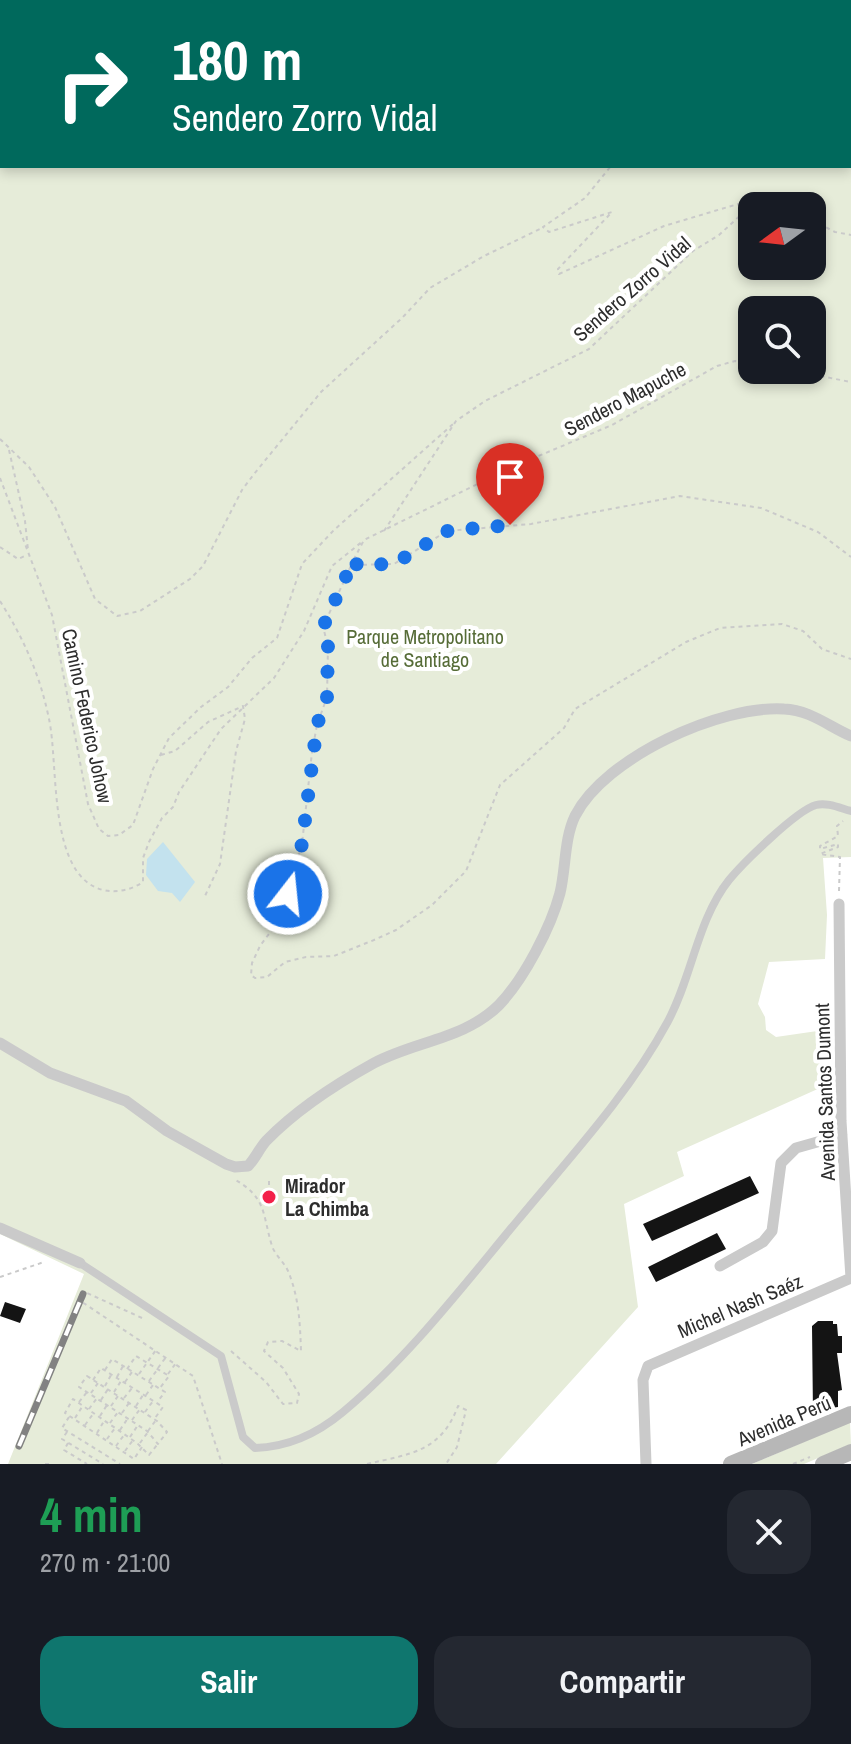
<!DOCTYPE html>
<html lang="es">
<meta charset="utf-8">
<style>
body{margin:0;font-family:"Archivo Narrow",sans-serif;background:#242831;color:#f1f3f6;height:100vh;display:flex;flex-direction:column;font-size:30px;white-space:nowrap}
*{box-sizing:border-box;margin:0}
p{font-size:26px;color:#9ea1a6}
.icon{flex:none;width:44px;height:44px;fill:none;stroke:currentColor;stroke-width:2;stroke-linecap:round;stroke-linejoin:round}
.map{position:relative;height:1464px;overflow:hidden}
.side{display:flex;flex-direction:column;background:#171b24;flex:1}
.side>*{flex:none}
.hud{position:absolute;left:0px;top:0px;width:852px;height:168px;box-shadow:0 4px 12px #0003;background:#00695c;color:#fff;overflow:hidden}
.needle{width:52px;rotate:255deg}
.tools{position:absolute;left:738px;top:192px;display:grid;gap:16px}
.tools a{display:grid;place-items:center;width:88px;height:88px;border-radius:16px;background:#171b24;box-shadow:0 4px 12px #0003;font-size:40px}
.pin{position:absolute;display:grid;place-items:center;width:68px;height:68px;color:#fff;margin:-82px -34px;border-radius:50% 50% 50% 0;rotate:-45deg;box-shadow:0 0 8px #0007}
.pin .icon{rotate:45deg}
.me{position:absolute;width:88px;margin:-44px;rotate:16deg;stroke-linejoin:round;filter:drop-shadow(0 0 6px #0008)}
.turn{display:flex;align-items:center;gap:28px;height:168px;padding:0 40px;font-size:36px}
.turn .icon{width:104px;height:104px;stroke-width:2.5}
.turn b{display:block;font-size:56px;line-height:68px}
.round{display:grid;place-items:center;flex:none;width:84px;height:84px;border-radius:24px;background:#242831}
.head{display:flex;align-items:center;justify-content:space-between;height:136px;padding:0 40px}
h1{font-size:48px;font-weight:700;line-height:60px;color:#1e9e55}
.button{display:flex;gap:16px;margin-top:auto;padding:16px 40px}
.button a{flex:1;height:92px;border-radius:24px;background:#0f766e;color:#fff;font-size:32px;font-weight:700;line-height:92px;text-align:center}
.button a+a{background:#242831;color:#f1f3f6}
.map>svg:first-child{display:block}
.green{fill:#e6ecd9;fill-rule:evenodd}
.water{fill:#c3e2ee}
.building{fill:#141414}
.lines{fill:none;stroke-linecap:round;stroke-linejoin:round}
.path{stroke:#cacaca;stroke-width:2;stroke-dasharray:4 4;stroke-linecap:butt}
.service{stroke:#cacaca;stroke-width:6}
.pedestrian{stroke:#cacaca;stroke-width:8}
.minor{stroke:#cacaca;stroke-width:11}
.secondary{stroke:#b7b7b7;stroke-width:16}
.rail-casing{stroke:#828282;stroke-width:7}
.rail{stroke:#fff;stroke-width:4;stroke-dasharray:12;stroke-linecap:butt}
.route{stroke:#1a73e8;stroke-width:14;stroke-dasharray:0 25.2}
.poi-dot{fill:#f32049;stroke:#fff;stroke-width:3}
.labels{text-anchor:middle;stroke-width:8;stroke-linejoin:round;paint-order:stroke}
.street-label{font-size:20px;fill:#2d2d2d;stroke:#fff}
.park-label{font-size:20px;fill:#566c37;stroke:#fff}
.poi-label{font-size:20px;font-weight:bold;fill:#2d2d2d;stroke:#fff;text-anchor:start}
</style>
<div class="map">
<svg width="851" height="1464" viewBox="0 0 851 1464">
<rect width="100%" height="100%" fill="#fff"/>
<path class="green" d="M0,0H851V857L823,858L827,915L825,959L769,962L758,1004L765,1017L766,1030L776,1037L831,1029V1083L677,1152L684,1176L624,1204L638,1307L496,1464H8L84,1274L0,1234ZM2,2H850V166H2ZM752,206H812V266H752ZM752,310H812V370H752Z
M850,1422L851,1444L804,1464H752Z"/>
<path class="water" d="M163,842L195,882L180,902L172,893L158,891L146,875L147,859Z"/>
<path class="building" d="M750,1176L759,1193L652,1241L643,1224Z
M717,1233L726,1249L656,1282L648,1267Z
M5,1302L26,1309L20,1323L0,1316Z
M818,1321H833V1324H837L838,1336H842V1353H837L842,1390L838,1391V1407L824,1409L823,1414H813L812,1326Z"/>
<g class="lines">
<path class="path" d="M280,0L282,2
M850,112H851
M744,213L752,212
M812,220L835,232L851,235
M752,364L735,361L717,366L612,425L510,468L372,536L364,540L354,559L357,565L394,564L447,531L531,524L680,496L761,508L818,532L851,557
M789,370L851,382
M0,439L29,467L55,507L95,599L117,616L140,611L190,579L203,566L242,490L254,474L321,392L402,318L430,288L484,256L542,228
M9,450L25,521L28,550
M0,478L52,615L88,804L99,829L108,836L119,835L133,825L153,769L169,738L201,707L228,687L252,658L277,638L302,564L334,530L453,424
M384,531L456,421L485,401L589,349L693,251L719,235L743,213L738,204L664,226L559,274L558,269L612,212L549,232L543,227L585,198L611,166
M0,547L18,559L27,555
M354,559L323,627L328,646L327,697L317,725L312,752L302,844L280,919L260,946L252,963L251,975L255,978L267,977L285,962L306,957L334,956L374,940L396,930L432,905L466,871L500,785L564,728L575,709L686,642L720,628L782,624L803,631L822,649L851,659
M0,601C24,639 40,675 49,719C59,764 47,876 103,890C117,893 131,890 143,882V858L149,842L162,818L173,807L179,792L221,729L274,678L304,631L332,566L363,541
M161,755L175,751L208,722L243,706L245,719L236,751L220,864L204,898
M839,891L840,857L820,854L838,847V844L820,849V846L838,836L837,826L843,821
M269,1181V1197
M0,1277L44,1262
M142,1318L87,1293L82,1302L193,1376L222,1464
M231,1351L266,1382L283,1404L297,1403L299,1394L283,1368L264,1351L268,1342L282,1341L301,1351C300,1323 299,1297 288,1271C284,1262 275,1255 272,1246C262,1213 267,1198 234,1179
M158,1368L166,1357
M127,1369L136,1356L169,1376L160,1388
M105,1370L112,1359L165,1392L158,1401
M139,1374L156,1350
M168,1374L176,1363
M87,1376L157,1421L167,1432L158,1444L147,1431L79,1387Z
M117,1377L123,1366
M93,1380L101,1368L163,1407L155,1418
M149,1381L157,1370
M125,1382L132,1372
M105,1386L111,1375
M114,1392L121,1381
M91,1393L98,1383
M146,1395L153,1385
M124,1398L132,1388
M101,1400L108,1389
M79,1402L87,1392
M111,1406L118,1396
M136,1406L143,1395
M89,1409L97,1398
M145,1412L153,1401
M122,1413L129,1403
M100,1416L107,1405
M69,1417L62,1428L120,1464
M75,1418L82,1407
M132,1420L140,1409
M110,1423L118,1412
M85,1425L93,1414
M120,1430L128,1418
M148,1431L156,1420
M67,1432L62,1439L103,1464
M97,1433L104,1421
M130,1437L138,1425
M107,1439L115,1428
M68,1443L64,1450L87,1464
M140,1443L148,1432
M116,1446L124,1435
M142,1447L134,1459L65,1413L73,1399L137,1443L149,1455L157,1445
M125,1451L133,1440
M45,1464H50
M367,1464C410,1454 441,1452 458,1406L466,1410L457,1447L446,1464
M793,1464L810,1457"/>
<path class="service" d="M456,0L470,2
M836,0V2
M849,2L850,0"/>
<path class="pedestrian" d="M80,1263L221,1356L243,1437L255,1448C288,1447 318,1433 343,1412C409,1357 463,1286 518,1220C570,1157 628,1095 667,1023C692,978 697,920 729,880C743,863 797,810 816,805C827,802 840,808 851,811"/>
<path class="minor" d="M646,0L649,2
M740,0L741,2
M684,2L685,0
M839,904L841,1121L851,1278
M0,1043L50,1073L126,1101L167,1131L226,1164L235,1167L248,1166C255,1159 259,1149 266,1141C296,1110 336,1084 374,1063C415,1041 465,1039 499,1005C524,979 551,927 560,893C566,868 564,839 575,816C605,757 721,705 784,709C810,710 828,726 851,736
M0,1228L80,1263
M720,1266L763,1242L772,1231L781,1163L796,1148L842,1135
M646,1464L643,1380L648,1366L851,1278"/>
<path class="secondary" d="M731,1464L851,1414
M823,1464L851,1452"/>
<g class="rail-casing">
<path id="rail" d="M19,1446L83,1294"/>
</g>
<use href="#rail" class="rail"/>
</g>
<g class="lines">
<path class="route" d="M288,894L302,844L317,725L327,697L328,646L323,627L354,559L357,565L394,564L447,531L510,525"/>
</g>
<circle class="poi-dot" cx="269" cy="1197" r="8"/>
<g class="labels">
<g class="street-label">
<text transform="translate(632 289) rotate(-41)" y="7">Sendero Zorro Vidal</text>
<text transform="translate(625 399) rotate(-28)" y="7">Sendero Mapuche</text>
<text transform="translate(87 716) rotate(78)" y="7">Camino Federico Johow</text>
<text transform="translate(825 1092) rotate(-92)" y="7">Avenida Santos Dumont</text>
<text transform="translate(740 1306) rotate(-23)" y="7">Michel Nash Saéz</text>
<text transform="translate(784 1421) rotate(-23)" y="7">Avenida Perú</text>
</g>
<g class="park-label">
<text x="425" y="644">Parque Metropolitano<tspan x="425" dy="23">de Santiago</tspan></text>
</g>
<g class="poi-label">
<text x="285" y="1193">Mirador<tspan x="285" dy="23">La Chimba</tspan></text>
</g>
</g>
</svg>
<div class="tools">
<a><svg class="needle" viewBox="-14 -14 28 28"><path d="M0-13l5 13h-10z" fill="#e53935"/><path d="M0 13l5-13h-10z" fill="#9ea1a6"/></svg></a>
<a><svg class="icon" aria-label="search" viewBox="0 0 24 24"><circle cx="10" cy="10" r="6"/><path d="M15 15l6 6"/></svg></a>
</div>
<div class="pin" style="left:510px;top:525px;background:#d93025"><svg class="icon" aria-label="arrive" viewBox="0 0 24 24"><path d="M6 21V4h12l-3 4 3 4H6"/></svg></div>
<svg class="me" style="left:288px;top:894px" viewBox="-20 -20 40 40"><circle r="17" fill="#1a73e8" stroke="#fff" stroke-width="3"/><path d="M0-11L8 9 0 5-8 9z" fill="#fff"/></svg>
<div class="hud">
<div class="turn"><svg class="icon" aria-label="right" viewBox="0 0 24 24"><path d="M7 20v-9h11M14 6l5 5-5 5"/></svg><div><b>180 m</b>Sendero Zorro Vidal</div></div>
</div>
</div>
<section class="side">
<div class="head"><div><h1>4 min</h1><p>270 m · 21:00</p></div><a class="round"><svg class="icon" aria-label="close" viewBox="0 0 24 24"><path d="M6 6l12 12M18 6L6 18"/></svg></a></div>
<div class="button"><a>Salir</a><a>Compartir</a></div>
</section>
